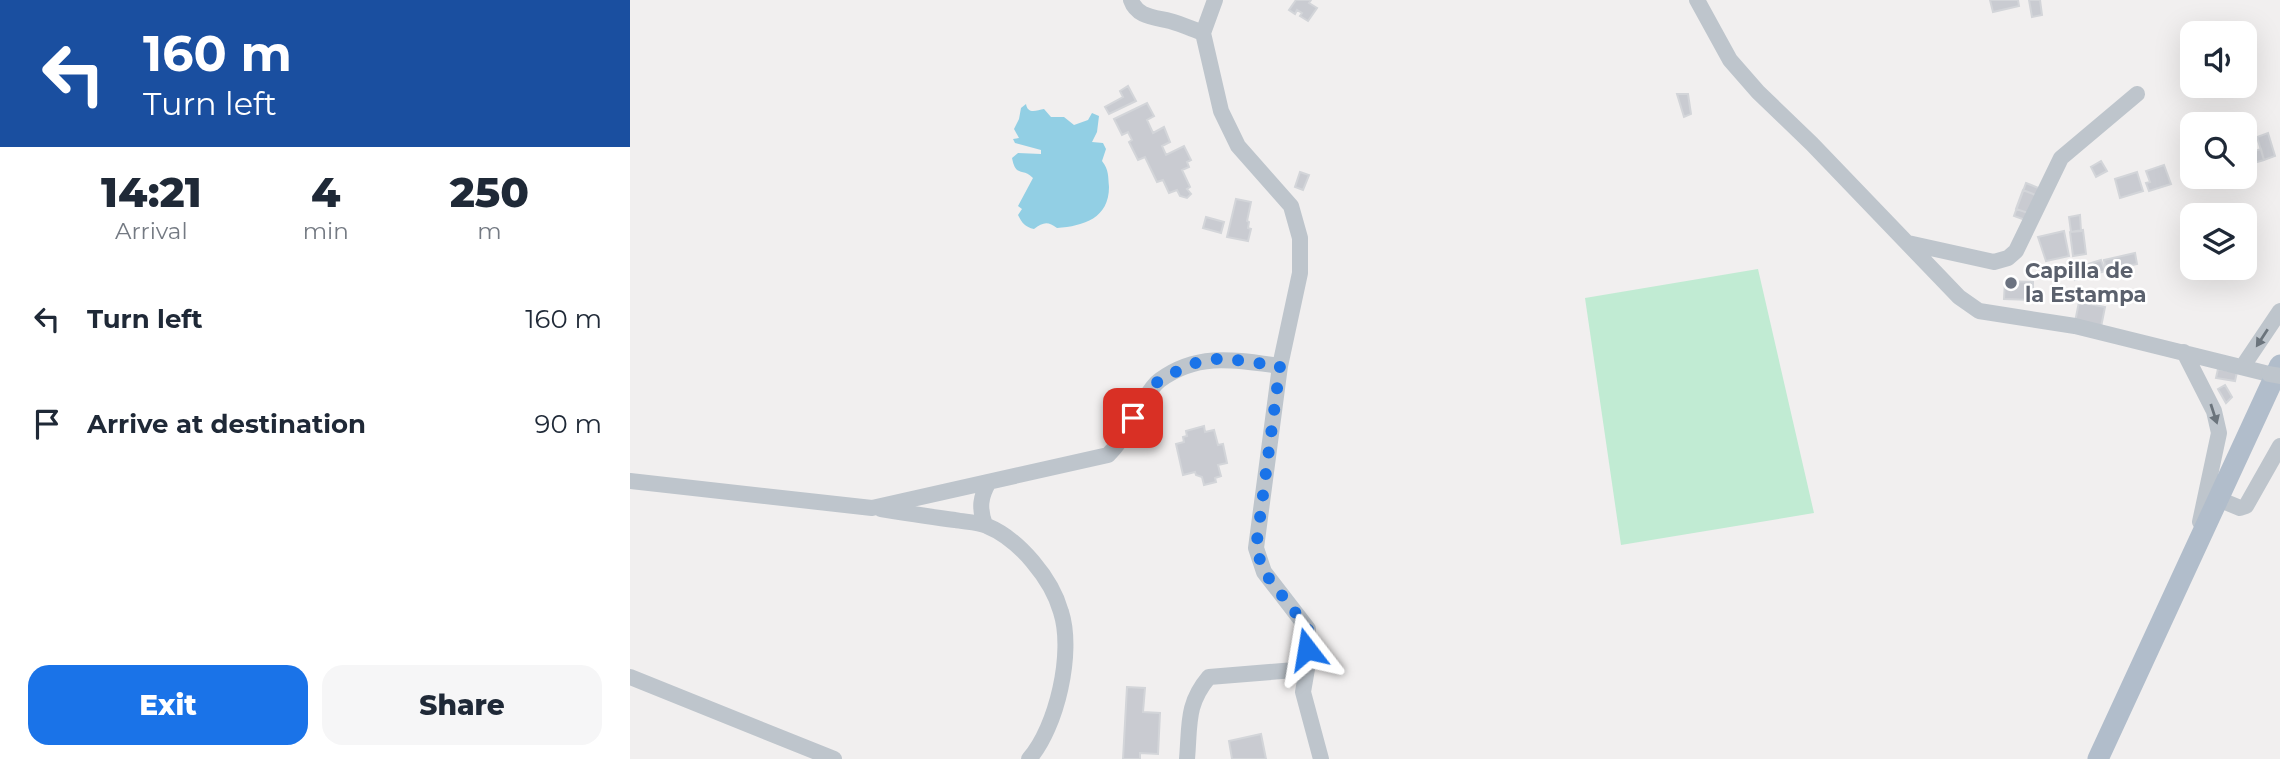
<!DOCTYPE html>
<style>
body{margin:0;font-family:Montserrat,sans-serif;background:#f6f6f7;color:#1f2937;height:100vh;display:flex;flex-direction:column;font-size:26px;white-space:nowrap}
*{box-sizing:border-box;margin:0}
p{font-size:23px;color:#747a83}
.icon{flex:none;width:38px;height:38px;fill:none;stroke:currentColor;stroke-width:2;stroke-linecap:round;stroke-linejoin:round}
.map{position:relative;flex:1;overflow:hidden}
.panel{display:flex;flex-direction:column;background:#fff;width:630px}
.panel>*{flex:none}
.banner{background:#1a4fa0;color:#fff;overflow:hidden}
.tools{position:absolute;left:1550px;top:21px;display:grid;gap:14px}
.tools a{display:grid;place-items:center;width:77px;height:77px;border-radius:14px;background:#fff;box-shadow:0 7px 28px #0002;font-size:35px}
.pin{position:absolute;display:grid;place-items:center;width:60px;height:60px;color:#fff;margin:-30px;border-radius:14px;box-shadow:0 4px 10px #0006}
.me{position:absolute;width:77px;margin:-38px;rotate:346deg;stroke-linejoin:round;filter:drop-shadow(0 0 5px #0008)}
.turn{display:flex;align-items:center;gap:24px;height:147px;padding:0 28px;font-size:32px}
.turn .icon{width:91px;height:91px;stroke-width:2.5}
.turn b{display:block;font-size:49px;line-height:60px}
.eta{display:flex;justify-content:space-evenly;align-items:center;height:119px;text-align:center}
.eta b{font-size:42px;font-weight:800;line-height:49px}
.primary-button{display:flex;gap:14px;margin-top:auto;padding:14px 28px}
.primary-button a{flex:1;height:80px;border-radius:21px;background:#1a73e8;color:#fff;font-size:28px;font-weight:800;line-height:80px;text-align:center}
.primary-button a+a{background:#f6f6f7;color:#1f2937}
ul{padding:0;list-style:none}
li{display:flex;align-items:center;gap:21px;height:105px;padding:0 28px}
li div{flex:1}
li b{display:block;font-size:26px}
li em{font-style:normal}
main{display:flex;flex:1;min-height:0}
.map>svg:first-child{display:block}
.green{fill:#c1ebd3}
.water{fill:#92cfe4}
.building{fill:#c9cbd1;stroke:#d3d5d9;stroke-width:2}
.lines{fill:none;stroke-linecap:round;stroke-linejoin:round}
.minor{stroke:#bec5cc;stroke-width:16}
.major{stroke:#b1bdcb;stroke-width:21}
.minor-bridge{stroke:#bec5cc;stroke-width:16}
.oneway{fill:#6b747c}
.route{stroke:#1a73e8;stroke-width:12;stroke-dasharray:0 21.6}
.worship-dot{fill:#6b7280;stroke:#fff;stroke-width:2.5}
.labels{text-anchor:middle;stroke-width:5;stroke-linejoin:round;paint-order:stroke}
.worship-label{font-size:21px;font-weight:bold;fill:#5b616d;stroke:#fff;text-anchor:start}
</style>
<main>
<section class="panel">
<div class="banner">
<div class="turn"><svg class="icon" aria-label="left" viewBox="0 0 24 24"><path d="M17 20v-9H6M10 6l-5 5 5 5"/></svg><div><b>160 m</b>Turn left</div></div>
</div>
<div class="eta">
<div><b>14:21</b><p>Arrival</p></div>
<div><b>4</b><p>min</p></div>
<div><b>250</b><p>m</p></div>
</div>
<ul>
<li><svg class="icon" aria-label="left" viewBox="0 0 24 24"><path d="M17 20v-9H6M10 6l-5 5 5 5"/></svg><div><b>Turn left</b></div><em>160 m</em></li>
<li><svg class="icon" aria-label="arrive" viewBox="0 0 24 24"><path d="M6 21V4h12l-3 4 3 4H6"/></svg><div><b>Arrive at destination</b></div><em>90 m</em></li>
</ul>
<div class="primary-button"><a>Exit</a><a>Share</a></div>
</section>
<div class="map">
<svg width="1650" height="759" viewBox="0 0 1650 759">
<rect width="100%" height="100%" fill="#f1efef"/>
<path class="green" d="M1128,269L1184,513L991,545L955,298Z"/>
<path class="water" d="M396,104C398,115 407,110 414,109L421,117H434L444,125L458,120L462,113L469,116L467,132L462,142L473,143L476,149L472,161C479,170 478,176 479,187C479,218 454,226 427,228C418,221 413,222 404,229C395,227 392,223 388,215L392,209L388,206L403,178C392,167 386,178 382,158L388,153L411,154V150L385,143L383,139L389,138L384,129L389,119L391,108Z"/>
<path class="building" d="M666,0H681L679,3L687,8L678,21L670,16L672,13L667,10L665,14L659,10Z
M1360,0H1388L1389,6L1363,12Z
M1399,0H1410L1412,15L1402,17Z
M498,86L506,101L479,114L475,107L493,97L490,91Z
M1047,94H1058L1061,114L1054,117Z
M517,103L524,116L517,120L523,133L534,127L540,142L532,146L536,155L554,146L561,160L557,162L559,167L552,170L560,187L557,189L561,194L557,198L550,196L547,190L539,193L533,180L527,182L515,157L508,160L499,142L502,140L498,132L492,135L484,119Z
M1638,133L1645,156L1634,160L1627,137Z
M1631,149L1634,160L1617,165L1615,154Z
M1471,161L1477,171L1466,177L1461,167Z
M1534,165L1541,184L1519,191L1516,183L1520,182L1516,171Z
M670,172L679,175L673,190L665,187Z
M1507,172L1513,191L1490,198L1485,179Z
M1396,183L1411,189L1398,221L1384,216Z
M1393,190L1408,196L1401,214L1386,209Z
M606,199L621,202L617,221L619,222L618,228L621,229L618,241L597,237Z
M1450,215L1451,231L1441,232L1439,217Z
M576,217L594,222L591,233L573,228Z
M1453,230L1456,254L1443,256L1440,232Z
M1434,231L1439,256L1416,261L1408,237Z
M1505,253L1507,264L1476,271L1474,260Z
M1471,260L1475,271L1445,280L1442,269Z
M1375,281L1403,282V300L1374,299Z
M1449,302L1475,307L1471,327L1445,322Z
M1588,369L1607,372L1605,381L1586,378Z
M1595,385L1602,397L1596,403L1588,389Z
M574,426L575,432L584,430L588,445L593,444L597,463L588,465L591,476L585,478L586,482L574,485L572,477L566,475L565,472L553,475L546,444L554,442L553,437L557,436L556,431Z
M497,687L515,688L513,712L530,713L528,754L510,753V759H493Z
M631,734L636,759H602L599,741Z"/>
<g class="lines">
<path class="minor" d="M501,0C507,17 524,17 540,21C551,24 562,29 573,33
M585,0L573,33L591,111L608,146L661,206L670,238V273L650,366L626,548L634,572L678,629L677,669L673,692L691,759
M1067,0L1100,60L1128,92L1182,144L1329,297L1349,311L1445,326L1639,374
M1278,243L1364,262L1378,258L1386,251L1431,158L1507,94
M1554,352L1584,411L1589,433L1570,522
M1613,366L1650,311
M0,481L242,508L478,455C494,439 496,428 508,410C514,401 521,386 530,380C568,352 606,360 650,366
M1588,499L1610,508L1616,506L1650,446
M251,509C276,513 301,517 325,520C335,522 348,522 357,526C389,539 422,579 431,612C444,652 427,727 399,759
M355,525C349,508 350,497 359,482
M0,677L204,759
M557,759C560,725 556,704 579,677L677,669"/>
<path class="major" d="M1468,759L1650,365"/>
<path class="minor-bridge" d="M1639,374L1650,376"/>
</g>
<defs><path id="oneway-solid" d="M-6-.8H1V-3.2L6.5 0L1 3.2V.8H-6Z" transform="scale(1.75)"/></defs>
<g class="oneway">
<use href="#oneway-solid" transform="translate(1632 338) rotate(123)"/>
<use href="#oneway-solid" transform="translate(1584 414) rotate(72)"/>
</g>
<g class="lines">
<path class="route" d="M503,418L528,381L561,364L592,358L650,366L626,548L634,572L678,629L677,649"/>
</g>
<circle class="worship-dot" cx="1381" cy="283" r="7"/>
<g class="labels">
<g class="worship-label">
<text x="1395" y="278">Capilla de<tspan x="1395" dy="24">la Estampa</tspan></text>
</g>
</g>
</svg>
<div class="tools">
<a><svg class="icon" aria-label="sound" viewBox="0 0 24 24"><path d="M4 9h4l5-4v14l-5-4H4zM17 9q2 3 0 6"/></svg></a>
<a><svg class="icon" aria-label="search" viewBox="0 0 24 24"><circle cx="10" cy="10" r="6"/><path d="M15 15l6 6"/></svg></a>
<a><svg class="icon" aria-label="layers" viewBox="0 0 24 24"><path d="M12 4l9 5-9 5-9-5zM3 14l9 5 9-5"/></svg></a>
</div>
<div class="pin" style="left:503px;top:418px;background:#d93025"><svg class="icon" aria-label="arrive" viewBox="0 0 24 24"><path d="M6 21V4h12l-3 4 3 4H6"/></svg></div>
<svg class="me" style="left:677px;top:649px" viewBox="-20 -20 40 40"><path d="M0-17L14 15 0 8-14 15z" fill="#1a73e8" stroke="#fff" stroke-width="4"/></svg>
</div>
</main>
